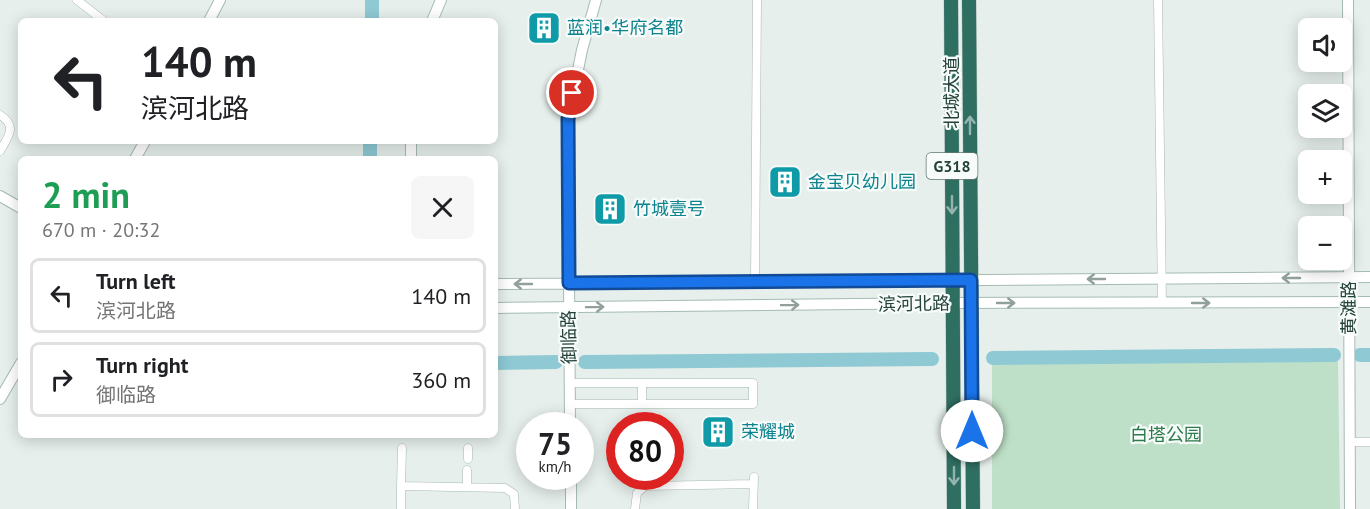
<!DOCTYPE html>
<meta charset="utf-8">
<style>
body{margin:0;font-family:"PT Sans","Noto Sans SC",sans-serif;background:#f6f6f6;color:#202124;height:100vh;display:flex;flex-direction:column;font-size:22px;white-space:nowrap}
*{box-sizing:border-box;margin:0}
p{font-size:20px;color:#757577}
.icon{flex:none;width:33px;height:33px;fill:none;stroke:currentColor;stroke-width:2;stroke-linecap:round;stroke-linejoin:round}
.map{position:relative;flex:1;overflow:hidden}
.panel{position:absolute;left:18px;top:156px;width:480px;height:282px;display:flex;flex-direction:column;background:#fff;border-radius:9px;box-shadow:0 3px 15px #0003}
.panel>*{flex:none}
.banner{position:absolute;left:18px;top:18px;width:480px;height:126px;border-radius:9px;box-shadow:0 3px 15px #0003;background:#fff;color:#202124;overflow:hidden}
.tools{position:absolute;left:1298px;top:18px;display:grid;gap:12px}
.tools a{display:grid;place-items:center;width:54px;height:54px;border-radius:9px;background:#fff;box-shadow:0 3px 15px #0003;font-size:30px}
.speed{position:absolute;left:516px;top:412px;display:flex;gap:12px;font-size:30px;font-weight:700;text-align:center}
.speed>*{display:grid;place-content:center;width:78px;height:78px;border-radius:50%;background:#fff;box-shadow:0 3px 15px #0003;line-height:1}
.speed small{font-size:15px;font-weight:400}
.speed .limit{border:9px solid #d22;background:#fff;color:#111}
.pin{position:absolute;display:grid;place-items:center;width:51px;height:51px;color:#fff;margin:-26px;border:3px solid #fff;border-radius:50%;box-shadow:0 2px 6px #0007}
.me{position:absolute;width:66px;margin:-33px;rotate:0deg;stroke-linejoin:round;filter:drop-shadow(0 0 4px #0008)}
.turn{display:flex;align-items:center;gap:21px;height:126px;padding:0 24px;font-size:27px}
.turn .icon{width:78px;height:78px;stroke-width:2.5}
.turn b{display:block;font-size:42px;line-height:51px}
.round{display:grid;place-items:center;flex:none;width:63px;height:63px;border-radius:9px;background:#f6f6f6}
.head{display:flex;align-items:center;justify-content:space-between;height:102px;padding:0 24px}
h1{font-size:36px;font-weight:800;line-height:45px;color:#1e9e55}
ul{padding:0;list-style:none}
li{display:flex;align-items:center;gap:18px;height:75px;margin:0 12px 9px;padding:0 12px;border:3px solid #e0e0e0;border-radius:9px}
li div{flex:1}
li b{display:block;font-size:22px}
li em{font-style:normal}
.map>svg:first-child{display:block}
.green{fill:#bfe0c8}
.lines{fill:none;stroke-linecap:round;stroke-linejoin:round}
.river{stroke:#8ec9d4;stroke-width:14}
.street-casing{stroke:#a8b8b2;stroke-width:9}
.secondary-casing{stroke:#a4bbb3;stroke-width:12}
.highway-casing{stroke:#c2cac8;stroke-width:15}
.street{stroke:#fff;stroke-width:8}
.secondary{stroke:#fff;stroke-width:10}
.highway{stroke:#2f6f62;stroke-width:14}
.oneway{stroke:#93b5ae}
.oneway2{stroke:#92a09c}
.route-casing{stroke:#114b97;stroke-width:15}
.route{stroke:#1a73e8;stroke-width:10}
.labels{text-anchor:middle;stroke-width:4.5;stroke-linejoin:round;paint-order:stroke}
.shield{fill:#f7fbf9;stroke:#637a73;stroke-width:1.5}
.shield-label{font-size:16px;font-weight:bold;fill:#24423a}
.culture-label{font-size:18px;fill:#0d838f;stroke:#f7fbf9;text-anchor:start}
.street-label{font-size:18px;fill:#24423a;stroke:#f7fbf9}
.park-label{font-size:18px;fill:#2d7a4b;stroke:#f7fbf9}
</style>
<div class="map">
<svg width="1370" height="509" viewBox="0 0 1370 509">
<rect width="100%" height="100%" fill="#e6efeb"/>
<path class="green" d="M1338,361L1340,509H992V363Z"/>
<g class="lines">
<path class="river" d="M372,0V21
M370,159V141
M1360,355H1370
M993,358L1334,355
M585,362L932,359
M495,363L556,362"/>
<g class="street-casing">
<path id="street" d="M77,0L104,21
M1158,0L1162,303
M0,115C18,126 8,137 0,151
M755,282L757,0
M570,383H753V404H570
M642,383V404
M1350,442H1370
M468,459V448
M401,486L402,448
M467,486V470
M401,509V486L505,488L514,494L515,509
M635,509L637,493L645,486L754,484
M753,509L754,477"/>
</g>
<g class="secondary-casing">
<path id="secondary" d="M1348,0L1350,509
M209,21L220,0
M432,21L441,0
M411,141V159
M135,159L145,141
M0,196L21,208
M495,284L1370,277
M495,308L953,303L1370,302
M0,399L21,363
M570,426L568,119L582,50L596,0
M571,477V509"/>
</g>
<g class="highway-casing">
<path id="highway" d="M951,0L954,509
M969,0L973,509"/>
</g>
<use href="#street" class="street"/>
<use href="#secondary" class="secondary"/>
<use href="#highway" class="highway"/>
</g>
<defs><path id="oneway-shaft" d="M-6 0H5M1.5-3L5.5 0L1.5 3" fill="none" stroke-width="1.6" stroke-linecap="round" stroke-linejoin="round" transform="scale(1.5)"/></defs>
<g class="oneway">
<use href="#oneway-shaft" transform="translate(970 125) rotate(-90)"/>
<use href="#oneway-shaft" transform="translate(952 205) rotate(90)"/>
<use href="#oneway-shaft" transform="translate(954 476) rotate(90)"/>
</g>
<g class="oneway2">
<use href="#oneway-shaft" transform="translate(1291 278) rotate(180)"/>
<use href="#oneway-shaft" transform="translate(1096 279) rotate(180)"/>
<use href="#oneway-shaft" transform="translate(523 284) rotate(180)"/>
<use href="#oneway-shaft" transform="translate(1006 303)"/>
<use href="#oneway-shaft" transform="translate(1201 303)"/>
<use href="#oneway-shaft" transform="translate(790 305) rotate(-1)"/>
<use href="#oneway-shaft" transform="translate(595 307) rotate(-1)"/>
</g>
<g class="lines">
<g class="route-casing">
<path id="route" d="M572,93L568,119L569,283L971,280L972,431"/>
</g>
<use href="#route" class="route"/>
</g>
<defs>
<g id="building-square" transform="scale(1.725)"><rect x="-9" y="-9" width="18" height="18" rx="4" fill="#0f9aa8" stroke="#f7fbf9"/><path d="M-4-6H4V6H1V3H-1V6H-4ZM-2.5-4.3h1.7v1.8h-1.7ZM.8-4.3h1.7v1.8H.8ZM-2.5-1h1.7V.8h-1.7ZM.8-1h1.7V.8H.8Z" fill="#fff"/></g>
</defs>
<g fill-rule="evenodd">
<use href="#building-square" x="544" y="28"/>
<use href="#building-square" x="785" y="182"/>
<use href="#building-square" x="610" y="209"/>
<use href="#building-square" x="718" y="432"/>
</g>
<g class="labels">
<rect class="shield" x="926.5" y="153" width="51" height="26" rx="4.5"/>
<g class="shield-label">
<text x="952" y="172">G318</text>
</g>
<g class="culture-label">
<text x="567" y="34">蓝润•华府名都</text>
<text x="808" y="188">金宝贝幼儿园</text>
<text x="633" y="215">竹城壹号</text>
<text x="741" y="438">荣耀城</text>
</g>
<g class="street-label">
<text transform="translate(952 93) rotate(-90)" y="6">北城大道</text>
<text transform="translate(914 304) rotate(-1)" y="6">滨河北路</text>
<text transform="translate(1349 308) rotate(-90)" y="6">黄滩路</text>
<text transform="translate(569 337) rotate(-91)" y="6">御临路</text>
</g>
<g class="park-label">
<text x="1166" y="441">白塔公园</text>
</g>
</g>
</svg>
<div class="tools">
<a><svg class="icon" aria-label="sound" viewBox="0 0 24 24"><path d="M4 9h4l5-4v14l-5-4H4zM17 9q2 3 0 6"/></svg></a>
<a><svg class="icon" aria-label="layers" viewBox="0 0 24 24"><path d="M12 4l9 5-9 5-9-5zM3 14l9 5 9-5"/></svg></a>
<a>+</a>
<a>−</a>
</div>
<div class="speed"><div>75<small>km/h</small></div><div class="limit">80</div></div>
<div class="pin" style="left:572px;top:93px;background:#d93025"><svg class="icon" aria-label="arrive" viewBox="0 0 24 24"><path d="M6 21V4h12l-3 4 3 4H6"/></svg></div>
<svg class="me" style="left:972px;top:431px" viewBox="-20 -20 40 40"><circle r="19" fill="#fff"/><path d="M0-13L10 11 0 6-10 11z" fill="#1a73e8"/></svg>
<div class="banner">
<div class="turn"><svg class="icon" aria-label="left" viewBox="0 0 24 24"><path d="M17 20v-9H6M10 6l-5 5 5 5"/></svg><div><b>140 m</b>滨河北路</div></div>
</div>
<section class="panel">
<div class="head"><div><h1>2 min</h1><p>670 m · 20:32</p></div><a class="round"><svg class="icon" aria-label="close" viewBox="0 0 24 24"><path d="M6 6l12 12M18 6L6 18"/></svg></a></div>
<ul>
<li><svg class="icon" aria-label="left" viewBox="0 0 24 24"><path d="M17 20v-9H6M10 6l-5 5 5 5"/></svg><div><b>Turn left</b><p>滨河北路</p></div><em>140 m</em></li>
<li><svg class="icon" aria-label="right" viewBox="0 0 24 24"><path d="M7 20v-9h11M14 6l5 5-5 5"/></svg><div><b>Turn right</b><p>御临路</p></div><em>360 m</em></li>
</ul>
</section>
</div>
